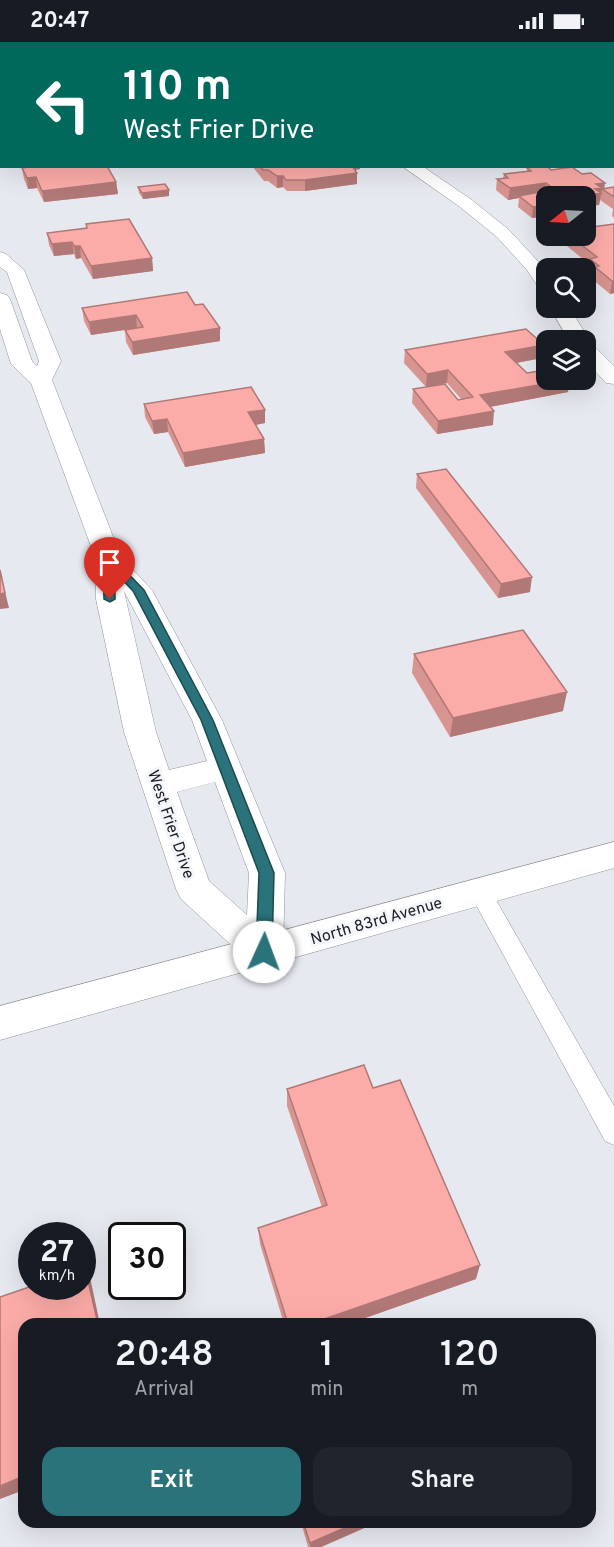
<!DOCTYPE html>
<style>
body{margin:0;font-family:Overpass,sans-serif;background:#20242c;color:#f1f3f6;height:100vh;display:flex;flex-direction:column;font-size:22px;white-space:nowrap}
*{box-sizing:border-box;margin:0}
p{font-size:20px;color:#9ea1a6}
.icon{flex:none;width:33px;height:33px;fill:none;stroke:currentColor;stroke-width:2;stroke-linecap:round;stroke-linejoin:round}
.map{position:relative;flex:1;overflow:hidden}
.details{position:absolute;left:18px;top:1276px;width:578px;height:210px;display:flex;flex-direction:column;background:#171b24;border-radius:18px;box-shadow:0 6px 24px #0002}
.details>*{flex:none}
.hud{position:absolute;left:0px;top:0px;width:615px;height:126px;box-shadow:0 6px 24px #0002;background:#00695c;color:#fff;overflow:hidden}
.needle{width:39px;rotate:252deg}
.fabs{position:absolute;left:536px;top:144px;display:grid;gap:12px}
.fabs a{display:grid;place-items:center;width:60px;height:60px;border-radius:12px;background:#171b24;box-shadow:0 6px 24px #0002;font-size:30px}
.speed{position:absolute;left:18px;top:1180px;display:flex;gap:12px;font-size:30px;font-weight:700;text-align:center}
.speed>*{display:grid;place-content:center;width:78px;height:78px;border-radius:50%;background:#171b24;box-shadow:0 6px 24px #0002;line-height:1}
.speed small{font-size:15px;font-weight:400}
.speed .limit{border:3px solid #111;border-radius:9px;background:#fff;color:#111}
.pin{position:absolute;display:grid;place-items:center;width:51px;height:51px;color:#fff;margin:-62px -26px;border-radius:50% 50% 50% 0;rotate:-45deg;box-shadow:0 0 6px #0007}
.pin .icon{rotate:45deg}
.me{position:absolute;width:66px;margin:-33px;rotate:2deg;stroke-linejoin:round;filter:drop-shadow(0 0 4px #0008)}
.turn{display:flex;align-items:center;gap:21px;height:126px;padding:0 24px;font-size:27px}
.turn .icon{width:78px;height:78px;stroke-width:2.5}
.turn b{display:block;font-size:42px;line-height:51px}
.eta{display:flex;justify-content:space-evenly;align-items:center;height:102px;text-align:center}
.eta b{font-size:36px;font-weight:600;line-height:42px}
.button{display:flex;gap:12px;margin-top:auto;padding:12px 24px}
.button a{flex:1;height:69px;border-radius:18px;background:#2a737b;color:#fff;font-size:24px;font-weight:600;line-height:69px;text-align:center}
.button a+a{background:#20242c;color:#f1f3f6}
.status{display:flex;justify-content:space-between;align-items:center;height:42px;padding:0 30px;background:#171b24;direction:ltr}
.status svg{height:16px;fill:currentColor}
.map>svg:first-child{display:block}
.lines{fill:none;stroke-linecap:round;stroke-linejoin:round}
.service-casing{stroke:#919299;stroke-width:1}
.minor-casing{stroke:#919299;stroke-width:1}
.secondary-casing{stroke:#919299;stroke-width:1}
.service{fill:#fff;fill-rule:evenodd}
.minor{fill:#fff;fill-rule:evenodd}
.secondary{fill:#fff;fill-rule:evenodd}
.wall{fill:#d89490}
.shaded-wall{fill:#b07876}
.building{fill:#fbaca8;stroke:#b07876;stroke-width:1.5}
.route{fill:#2a737b;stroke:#1b4b50;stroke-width:1.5}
.labels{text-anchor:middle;stroke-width:6;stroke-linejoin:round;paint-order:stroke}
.street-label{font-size:16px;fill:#1c1d1f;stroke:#f4f6fe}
</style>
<div class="status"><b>20:47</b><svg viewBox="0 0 49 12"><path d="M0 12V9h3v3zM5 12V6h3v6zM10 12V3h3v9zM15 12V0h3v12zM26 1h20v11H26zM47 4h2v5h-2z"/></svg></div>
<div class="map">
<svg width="614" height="1505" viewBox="0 0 614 1505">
<rect width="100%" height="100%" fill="#e7e9f0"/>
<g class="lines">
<g class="service-casing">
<path id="service" d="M480,841L488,844L614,1064V1103L605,1099L469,850L472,844Z"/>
</g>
<g class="minor-casing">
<path id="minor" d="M129,0H141L142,2H129Z
M402,124H422L472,158L509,188L546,228V248L539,246L527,228L497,195L460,165Z
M0,210L6,212L24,228L61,319L52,338L121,515L152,548L222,678L285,831L283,910L277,921L264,925L251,921L181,857L176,847L124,690L96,557V518L31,341L11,322L0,287V251L7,253L10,257L32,319L37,324L39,319L7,230L0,225ZM124,549L192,678L207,719L169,728L156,690ZM215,740L249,831L247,873L209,839L177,750Z
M550,266H570L589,298L588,300L592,302L614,324V342L606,341L585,318V298H569Z"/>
</g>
<g class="secondary-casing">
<path id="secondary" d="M614,800V826L0,998V964Z"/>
</g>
<use href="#service" class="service"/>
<use href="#minor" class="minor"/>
<use href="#secondary" class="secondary"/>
</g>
<path class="wall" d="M452,0H515V2H454Z
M252,124H360V127L355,128L357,142L305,149H287L283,145L277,146L268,139H264Z
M22,126L116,140L118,152L44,160L37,146L28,147L24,137Z
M527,126L551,128L604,147L614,145V176L612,174L613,167L600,158L601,152L599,163L546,154V174L532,176L518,165L519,156L508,158L496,148L497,137L503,136L504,132L527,129Z
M138,145L169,148V154L143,157L139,151Z
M86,182L152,216L153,229L93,237L81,216L76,217L74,212L54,214L49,203L47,191L86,186Z
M614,182V251L610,252L592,237L593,233L588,229L589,222L562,200L563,194H585Z
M187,250L220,299L133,313L126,300L125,288L91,293L84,279L82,266Z
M544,303L542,316L517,321L527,331L568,350L490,365L493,383L437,392L412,361L413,347L458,358L461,357L447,341L426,345L404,321L405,308Z
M144,362L265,368V381L256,383L264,397L265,411L185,425L168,390L154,392L145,375Z
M417,432L530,550L498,556L416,446Z
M414,612L563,669L450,695L412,631Z
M287,1047L476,1237L348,1282H284L260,1202L258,1186L322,1165L287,1064Z
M301,1480H378L321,1505H308Z"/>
<path class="shaded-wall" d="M38,0H102V2H38Z
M179,0H244V2H179Z
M472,0H515V2H471Z
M542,0H580L564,2H541Z
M336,124H360V127L335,132Z
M357,131V142L305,149V138Z
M277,134H283V145L277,146Z
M36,135L37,146L28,147L27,136Z
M116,140L118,152L44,160L42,149Z
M546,141L545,153L519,154V156L508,158L510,146Z
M605,141L604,148L602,147L599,163L585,165V154H579L596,142Z
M169,148V154L143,157L142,151Z
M546,163V174L532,176L533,165Z
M72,200L74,212L54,214L52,202Z
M74,204H80L81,216L76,217Z
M152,216L153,229L93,237L91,224Z
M612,239H614V251L610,252Z
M136,273L137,286L91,293L89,280Z
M220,286V299L133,313L132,300Z
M544,303L542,316L504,323L505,310Z
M448,328L447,341L426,345L427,332Z
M567,338H570L568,350L479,367L480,353Z
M265,368V381L249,384L248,370Z
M494,369L493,383L437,392L438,379Z
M167,377L168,390L154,392L152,379Z
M264,397L265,411L185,425L183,411Z
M1,533L9,566L0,567V552Z
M532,535L530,550L498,556L501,542Z
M567,650L563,669L450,695L453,676Z
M480,1223L476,1237L348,1282H310Z
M85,1226L91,1240L100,1282H98Z
M24,1434V1448L0,1457V1444Z
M358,1480H378L321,1505H310V1501Z"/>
<path class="building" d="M37,124H107L116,140L42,149L36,135L27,136L22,126Z
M260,124H352L357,131L305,138H286L283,134H277L268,128H263Z
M540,124H547L551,128L572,125L582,132L591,131L605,141L596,142L602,146L595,147L601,151L580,154H546V163L533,165L519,154L554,147L546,141L510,146L497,137L508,136L504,132L531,129L527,126Z
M165,142L169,148L142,151L138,145Z
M614,145V155L602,147Z
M129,177L152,216L91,224L80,204H74L72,200L52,202L47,191L87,186L86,182Z
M614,182V239H612L595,225L599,224L590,217L597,215L570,194H585V186Z
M187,250L195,263L203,262L220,286L132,300L125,288L143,285L136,273L89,280L82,266Z
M526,287L544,303L505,310L527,331L546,328V338H567L480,353L494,369L438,379L413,347L445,342L458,358L473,355L448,328L427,332L405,308Z
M251,345L265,368L248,370L264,397L183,411L167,377L152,379L144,362Z
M446,427L532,535L501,542L417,432Z
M0,528L5,551L0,552Z
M523,588L567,650L453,676L414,612Z
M364,1023L373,1046L400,1038L480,1223L310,1282H288L258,1186L327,1163L287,1047Z
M85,1226L98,1282H24V1434L0,1444V1255L32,1244L82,1245V1227Z
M303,1480H358L310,1501Z"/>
<path class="route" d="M109,514L112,515L144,548L213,678L274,831L272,910L269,915L264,917L259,915L256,910L259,831L201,678L133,549L115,530V557L110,560L104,557L103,518Z"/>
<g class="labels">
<g class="street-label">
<text transform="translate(172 782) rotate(71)" y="6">West Frier Drive</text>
<text transform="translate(376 878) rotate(-16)" y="6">North 83rd Avenue</text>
</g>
</g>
</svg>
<div class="fabs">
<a><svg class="needle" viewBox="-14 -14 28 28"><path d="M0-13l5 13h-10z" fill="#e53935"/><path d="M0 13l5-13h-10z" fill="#9ea1a6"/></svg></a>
<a><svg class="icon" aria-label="search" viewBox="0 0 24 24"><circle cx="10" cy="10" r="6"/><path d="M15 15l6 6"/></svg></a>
<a><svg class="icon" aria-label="layers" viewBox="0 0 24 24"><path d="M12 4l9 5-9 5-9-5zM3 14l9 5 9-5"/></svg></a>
</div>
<div class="speed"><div>27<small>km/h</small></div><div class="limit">30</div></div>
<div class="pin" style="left:110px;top:557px;background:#d93025"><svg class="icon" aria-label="arrive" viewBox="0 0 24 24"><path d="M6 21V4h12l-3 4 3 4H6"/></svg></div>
<svg class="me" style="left:264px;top:910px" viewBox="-20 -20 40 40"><circle r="19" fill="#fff"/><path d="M0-13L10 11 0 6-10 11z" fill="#2a737b"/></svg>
<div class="hud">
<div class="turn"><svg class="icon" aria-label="left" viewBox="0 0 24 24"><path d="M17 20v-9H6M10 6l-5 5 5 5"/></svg><div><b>110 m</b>West Frier Drive</div></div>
</div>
<section class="details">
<div class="eta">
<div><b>20:48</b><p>Arrival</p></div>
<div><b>1</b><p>min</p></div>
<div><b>120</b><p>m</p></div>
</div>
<div class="button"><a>Exit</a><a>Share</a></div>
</section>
</div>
